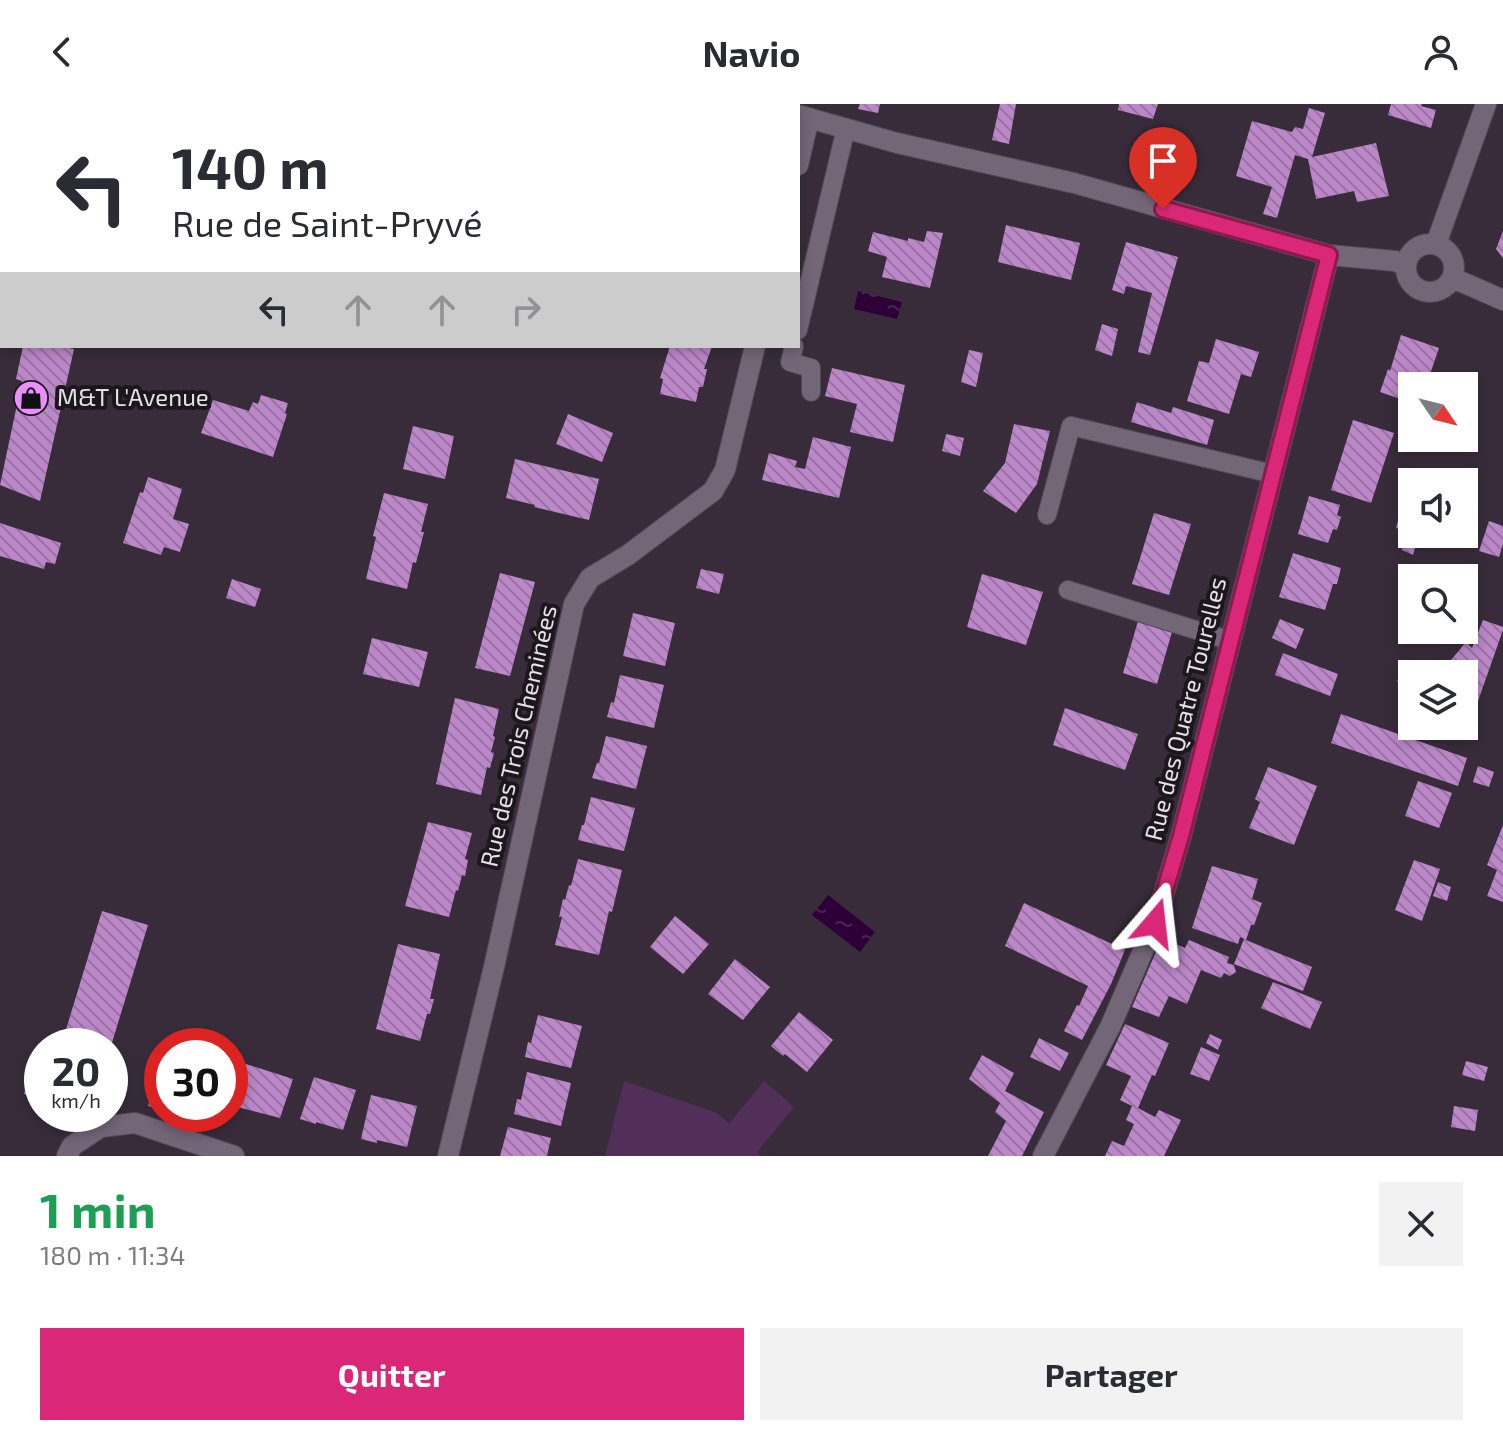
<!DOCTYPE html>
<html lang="fr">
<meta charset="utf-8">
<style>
body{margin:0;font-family:"Exo 2",sans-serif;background:#f2f2f3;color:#2b2b33;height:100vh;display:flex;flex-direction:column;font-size:30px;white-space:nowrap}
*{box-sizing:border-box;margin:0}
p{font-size:26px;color:#7c7c81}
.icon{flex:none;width:44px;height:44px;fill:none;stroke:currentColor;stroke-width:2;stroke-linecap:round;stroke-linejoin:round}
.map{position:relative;height:1052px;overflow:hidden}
.details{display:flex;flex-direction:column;background:#fff;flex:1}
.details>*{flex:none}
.guide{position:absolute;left:0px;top:0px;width:800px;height:244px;box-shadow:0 4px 12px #0003;background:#fff;color:#2b2b33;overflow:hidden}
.needle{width:52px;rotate:125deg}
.buttons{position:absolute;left:1398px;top:268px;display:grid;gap:16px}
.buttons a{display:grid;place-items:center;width:80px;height:80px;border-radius:0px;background:#fff;box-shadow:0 4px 12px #0003;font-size:40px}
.speed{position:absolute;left:24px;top:924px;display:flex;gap:16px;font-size:40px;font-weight:700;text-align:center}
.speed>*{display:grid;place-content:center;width:104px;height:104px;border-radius:50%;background:#fff;box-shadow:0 4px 12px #0003;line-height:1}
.speed small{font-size:20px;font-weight:400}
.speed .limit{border:12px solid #d22;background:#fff;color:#111}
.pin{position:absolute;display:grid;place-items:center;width:68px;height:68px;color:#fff;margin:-82px -34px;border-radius:50% 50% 50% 0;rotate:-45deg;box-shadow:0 0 8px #0007}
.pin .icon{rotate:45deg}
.me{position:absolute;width:88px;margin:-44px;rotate:17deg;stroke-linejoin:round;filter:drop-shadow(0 0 6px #0008)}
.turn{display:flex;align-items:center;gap:28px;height:168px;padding:0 40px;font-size:36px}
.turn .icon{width:104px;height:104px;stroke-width:2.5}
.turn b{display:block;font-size:56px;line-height:68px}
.lanes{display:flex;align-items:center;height:76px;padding:0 40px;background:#0003;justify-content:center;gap:40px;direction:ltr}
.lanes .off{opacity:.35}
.round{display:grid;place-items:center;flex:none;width:84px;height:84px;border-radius:0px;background:#f2f2f3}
.headline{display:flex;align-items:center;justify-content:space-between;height:136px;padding:0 40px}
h1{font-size:48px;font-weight:700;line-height:60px;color:#1e9e55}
.primary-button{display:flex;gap:16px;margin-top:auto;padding:16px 40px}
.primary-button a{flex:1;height:92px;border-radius:0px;background:#db2777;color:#fff;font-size:32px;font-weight:700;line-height:92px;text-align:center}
.primary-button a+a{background:#f2f2f3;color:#2b2b33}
header{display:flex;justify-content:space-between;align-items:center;height:104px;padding:0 40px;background:#fff;font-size:36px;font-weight:700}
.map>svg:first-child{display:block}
.grass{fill:#512f59}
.water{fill:url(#water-ripples)}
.building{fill:url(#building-back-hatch)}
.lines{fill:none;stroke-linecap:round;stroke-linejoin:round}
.lane-casing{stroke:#534956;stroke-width:20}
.street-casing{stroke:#534956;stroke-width:22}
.lane{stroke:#736677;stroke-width:18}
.street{stroke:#736677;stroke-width:20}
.route-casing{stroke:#8e194d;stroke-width:20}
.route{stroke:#db2777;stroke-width:14}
.labels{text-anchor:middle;stroke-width:8;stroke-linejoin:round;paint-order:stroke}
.poi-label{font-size:24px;fill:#e7e0e9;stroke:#1c171d;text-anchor:start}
.street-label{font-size:24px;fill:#e7e0e9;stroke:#1c171d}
</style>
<header><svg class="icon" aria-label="back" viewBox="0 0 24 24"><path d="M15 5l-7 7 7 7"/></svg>Navio<svg class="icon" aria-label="person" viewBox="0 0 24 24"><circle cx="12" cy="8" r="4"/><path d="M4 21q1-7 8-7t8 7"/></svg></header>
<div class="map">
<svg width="1503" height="1052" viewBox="0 0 1503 1052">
<defs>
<pattern id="water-ripples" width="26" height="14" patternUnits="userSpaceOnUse" patternTransform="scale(2)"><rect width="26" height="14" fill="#2d0038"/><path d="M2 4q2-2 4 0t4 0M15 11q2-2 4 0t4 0" fill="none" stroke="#4b2555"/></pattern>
<pattern id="building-back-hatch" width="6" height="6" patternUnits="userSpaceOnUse" patternTransform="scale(2)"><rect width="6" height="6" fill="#bc87c9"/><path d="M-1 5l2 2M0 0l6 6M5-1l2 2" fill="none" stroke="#9873a2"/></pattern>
</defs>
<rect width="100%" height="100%" fill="#382c3b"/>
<path class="grass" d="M624,977L717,1009L729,1020L764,977L794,1003L757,1048L761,1052H605Z"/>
<path class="water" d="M858,187L902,198L897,215L854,205Z
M828,791L875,828L860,848L812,811Z"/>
<path class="building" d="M860,0H880L878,9L858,5Z
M1000,0H1016L1009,40L992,36Z
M1119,0H1158L1153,15L1118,6Z
M1391,0H1422L1421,2L1436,6L1431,24L1388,11Z
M1309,4L1325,9L1312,53L1376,39L1389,92L1357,98L1354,87L1316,95L1308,55L1295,51L1277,114L1263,110L1272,83L1236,72L1252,17L1292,28L1295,23L1303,25Z
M1006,121L1080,139L1071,176L998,158Z
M927,127L943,129L930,184L882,173L887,153L868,147L873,128L908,137V134L924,138Z
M1503,127V154L1496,145Z
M1126,138L1178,153L1150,251L1138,248L1152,189L1126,182L1124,190L1112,186Z
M1102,220L1118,225L1112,252L1095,246Z
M1401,231L1439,244L1426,282H1412V299L1380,288L1388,265L1390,267Z
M1216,235L1259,248L1251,273L1241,270L1229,310L1187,297L1199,257L1209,259Z
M23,242H56L74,245L40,397L0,381L22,277L16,275Z
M670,242H712L704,265H707L703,283H699L696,298L660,290L663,275L660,274Z
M969,246L983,249L976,283L961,278Z
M832,264L905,281L893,338L850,328L857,300L825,292Z
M261,291L288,299L285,309L287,310L273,353L201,329L213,296L249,307L253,298L258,300Z
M1137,298L1171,309L1173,303L1214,316L1207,341L1131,318Z
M568,310L613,329L602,358L556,340Z
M1353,316L1394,329L1371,399L1331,386Z
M1014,320L1050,327L1037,380L1016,409L983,387L1005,359Z
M413,322L454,332L445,375L403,365Z
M946,330L964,334L960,352L942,347Z
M813,333L851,343L839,394L762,376L769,349L797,357L795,363L805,365Z
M515,355L599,375L589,416L534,403L535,401L506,394Z
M148,373L182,385L173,415L189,420L180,448L164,443L161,451L123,439L140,388L143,389Z
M384,389L428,400L421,428H424L416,459L413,458L407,485L366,475L376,433L373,432Z
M1309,392L1340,401L1337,411L1341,413L1337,426L1333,425L1328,439L1298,430Z
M1154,409L1191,420L1169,491L1132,480Z
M1400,409L1412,412V430H1419L1413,451L1402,446L1407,428L1396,424Z
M1489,417L1503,422V440L1499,453L1479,447Z
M0,419L61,439L55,460L46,458L44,465L0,452Z
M1293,449L1341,464L1337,480H1333L1325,506L1279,493Z
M701,465L724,470L719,490L696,484Z
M500,469L535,478L510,572L475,564Z
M982,470L1043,488L1026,541L967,523Z
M232,475L261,485L255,503L226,494Z
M633,509L675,519L665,562L623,552Z
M1280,515L1304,525L1296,545L1272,534Z
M1483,516L1503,523V526L1471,617L1464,615V570H1445L1454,559L1451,556L1466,538L1472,544Z
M1138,517L1172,528L1157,580L1123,569Z
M372,534L428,548L419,583L363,570Z
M1283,549L1338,570L1330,592L1275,571Z
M1414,557L1429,570H1412V591L1397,577Z
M620,571L664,581L654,624L607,613L611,598L614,599Z
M455,594L499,605L493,632L495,633L491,648L494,649L490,664L487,663L481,691L436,680Z
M1065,604L1138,630L1125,666L1053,641Z
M1341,610L1467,654L1458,682L1331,639Z
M606,632L647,642L636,685L592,674L597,659H599Z
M1478,662L1494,668L1489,683L1473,678Z
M1268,663L1317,682L1294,741L1249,724L1260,698L1255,695Z
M1418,677L1452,689L1439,724L1405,712Z
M591,693L635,704L624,747L578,736L582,721H584Z
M428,718L472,729L465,755L468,756L465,772L462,771L458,787L456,786L449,813L405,802Z
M1503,721V798L1487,792L1497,766L1487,761Z
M578,755L622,766L612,808L609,807L599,851L555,841L562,813H559L563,795L565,796L569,781L571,782Z
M1414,756L1440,765L1422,817L1395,806Z
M1212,762L1258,775L1252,795L1262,799L1254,821H1251L1246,836L1312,863L1303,887L1234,860L1244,835L1246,836L1240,833L1238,840L1192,824Z
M1438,778L1451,783L1447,797L1433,792Z
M1024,799L1125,846L1111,880L1082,936L1064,927L1077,901L1079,902L1088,882L1005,842Z
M102,807L148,821L111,942H61Z
M675,812L709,840L683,870L650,843Z
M1162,834L1185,844L1189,836L1229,853L1227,859L1234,861L1236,868L1230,872L1224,869L1221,874L1201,866L1187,900L1169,892L1159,913L1132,903Z
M398,840L440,850L430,895H434L430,910H427L420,937L376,925Z
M735,855L770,883L743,916L708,890Z
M1273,878L1322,898L1310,925L1261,904Z
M799,908L833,936L807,968L785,950L783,952L771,942Z
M538,911L582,922L571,964L525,953L528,938L531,939Z
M1125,920L1169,939L1155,972L1152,971L1138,1004L1155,1013L1159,1006L1181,1016L1164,1052H1105L1112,1037L1124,1042L1134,1020L1126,1016L1132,1002L1120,996L1131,972L1106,961Z
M1210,930L1222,936L1218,946L1206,939Z
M1039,934L1069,949L1060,967L1030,953Z
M1201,943L1220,951L1209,977L1190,970Z
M37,947L42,948V995L24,990Z
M982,951L1014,969L1005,987L1044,1008L1022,1052H988L1006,1017L995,1008L1000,999L969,975Z
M230,955L293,975L280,1014L230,1001Z
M1466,957L1488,963L1484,977L1462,971Z
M527,968L571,979L561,1022L514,1010L517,995L521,996Z
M314,973L356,986L343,1026L316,1018V1020L300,1015Z
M153,985L162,988L158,1005L148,1002Z
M371,991L417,1002L407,1043L377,1036V1039L361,1035Z
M1454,1002L1478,1006L1475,1027L1451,1023Z
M508,1023L551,1034L547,1052H500Z"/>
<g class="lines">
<g class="lane-casing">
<path id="lane" d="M798,226L846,24
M794,242L790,258L811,264V288
M1047,411L1071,322L1273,370
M1068,486L1231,537"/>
</g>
<g class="street-casing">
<path id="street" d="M759,0L766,2
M798,11L897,39L1074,79L1329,151L1395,157L1406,162
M798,61L809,14
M1436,140L1486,0
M1406 164a24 24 0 1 1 48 0a24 24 0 1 1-48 0Z
M1451,176L1462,178L1503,196
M67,1052L72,1042L101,1023L135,1019L234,1052
M448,1052L494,863L574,500L590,474L628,451L713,387L725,366L755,242
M1043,1052L1111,921L1155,819L1181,732L1329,151"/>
</g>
<use href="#lane" class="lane"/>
<use href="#street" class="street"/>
</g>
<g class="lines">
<g class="route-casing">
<path id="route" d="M1155,819L1181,732L1329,151L1163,105"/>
</g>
<use href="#route" class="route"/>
</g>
<defs>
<g id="shop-disc" transform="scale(1.8)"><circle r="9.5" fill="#e98efe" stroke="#1c171d"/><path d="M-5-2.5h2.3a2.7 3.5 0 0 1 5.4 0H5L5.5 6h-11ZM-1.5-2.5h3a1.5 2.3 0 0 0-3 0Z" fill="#111"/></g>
</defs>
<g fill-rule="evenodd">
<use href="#shop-disc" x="31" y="294"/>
</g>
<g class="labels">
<g class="poi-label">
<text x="57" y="302">M&amp;T L'Avenue</text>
</g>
<g class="street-label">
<text transform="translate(1186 605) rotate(-76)" y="8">Rue des Quatre Tourelles</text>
<text transform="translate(519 632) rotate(-77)" y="8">Rue des Trois Cheminées</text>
</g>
</g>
</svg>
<div class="buttons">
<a><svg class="needle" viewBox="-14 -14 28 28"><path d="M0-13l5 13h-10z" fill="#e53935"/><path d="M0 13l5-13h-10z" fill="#7c7c81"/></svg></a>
<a><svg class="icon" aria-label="sound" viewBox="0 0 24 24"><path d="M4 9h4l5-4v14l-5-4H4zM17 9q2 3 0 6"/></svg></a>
<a><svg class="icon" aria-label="search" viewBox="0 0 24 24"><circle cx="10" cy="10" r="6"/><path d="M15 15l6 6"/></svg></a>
<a><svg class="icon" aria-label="layers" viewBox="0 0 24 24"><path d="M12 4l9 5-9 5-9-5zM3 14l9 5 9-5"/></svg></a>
</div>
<div class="speed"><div>20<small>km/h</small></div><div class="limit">30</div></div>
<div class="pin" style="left:1163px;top:105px;background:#d93025"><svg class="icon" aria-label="arrive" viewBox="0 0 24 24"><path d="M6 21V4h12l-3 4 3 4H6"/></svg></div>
<svg class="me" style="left:1155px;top:819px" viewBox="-20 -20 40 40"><path d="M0-17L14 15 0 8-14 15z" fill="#db2777" stroke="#fff" stroke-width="4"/></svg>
<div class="guide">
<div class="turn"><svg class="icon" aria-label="left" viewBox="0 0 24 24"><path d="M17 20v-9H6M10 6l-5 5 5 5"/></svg><div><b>140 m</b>Rue de Saint-Pryvé</div></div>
<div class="lanes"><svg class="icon" aria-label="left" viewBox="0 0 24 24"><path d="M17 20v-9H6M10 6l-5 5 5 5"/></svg><svg class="icon off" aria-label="ahead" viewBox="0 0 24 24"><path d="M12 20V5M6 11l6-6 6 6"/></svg><svg class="icon off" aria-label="ahead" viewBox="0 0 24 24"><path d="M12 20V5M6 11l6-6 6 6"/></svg><svg class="icon off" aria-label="right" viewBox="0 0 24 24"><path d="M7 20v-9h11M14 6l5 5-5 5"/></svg></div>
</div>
</div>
<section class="details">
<div class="headline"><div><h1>1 min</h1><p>180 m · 11:34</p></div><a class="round"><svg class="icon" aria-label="close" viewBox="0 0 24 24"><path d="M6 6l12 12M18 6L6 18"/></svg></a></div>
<div class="primary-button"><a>Quitter</a><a>Partager</a></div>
</section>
